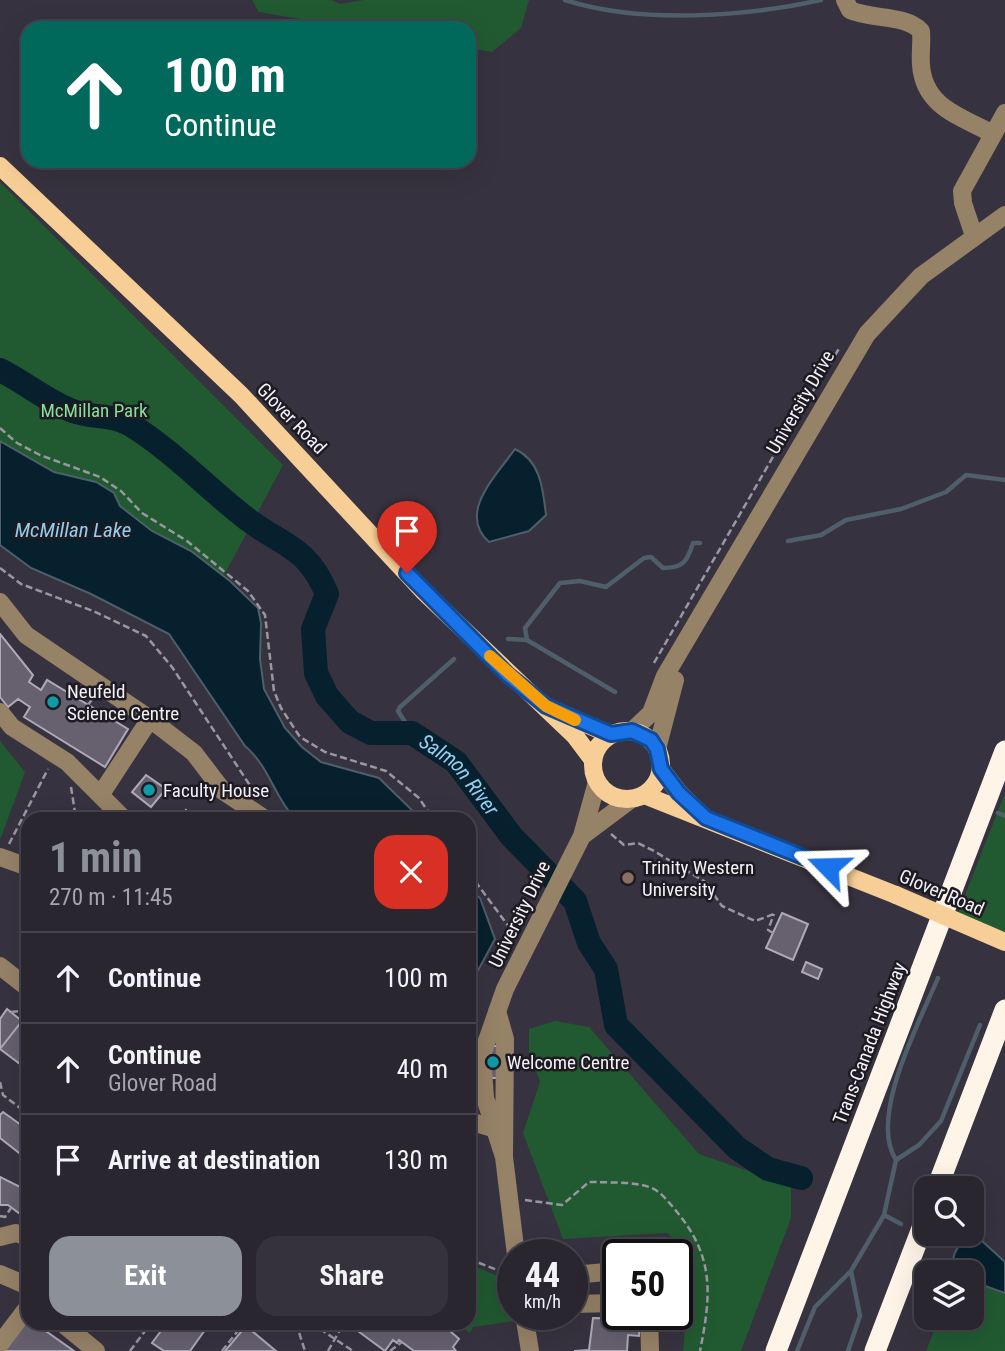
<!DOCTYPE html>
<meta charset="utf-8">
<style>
body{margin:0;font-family:"Roboto Condensed",sans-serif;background:#35323b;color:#f1f3f6;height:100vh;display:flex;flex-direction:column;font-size:26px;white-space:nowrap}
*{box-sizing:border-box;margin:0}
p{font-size:23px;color:#a5a5aa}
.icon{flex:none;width:38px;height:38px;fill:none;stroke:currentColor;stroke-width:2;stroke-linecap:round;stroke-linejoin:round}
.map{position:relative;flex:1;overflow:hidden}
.details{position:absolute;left:21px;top:812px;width:455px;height:518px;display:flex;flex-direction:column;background:#29262f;border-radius:21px;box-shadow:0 7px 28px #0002,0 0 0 2px #45434b}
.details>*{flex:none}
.top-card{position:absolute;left:21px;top:21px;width:455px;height:147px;border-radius:21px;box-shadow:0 7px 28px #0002,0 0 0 2px #45434b;background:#00695c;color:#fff;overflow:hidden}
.fabs{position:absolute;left:914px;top:1176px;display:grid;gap:14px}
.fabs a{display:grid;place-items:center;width:70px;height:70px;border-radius:14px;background:#29262f;box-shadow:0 7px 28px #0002,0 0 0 2px #45434b;font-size:35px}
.speed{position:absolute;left:497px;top:1239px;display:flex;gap:14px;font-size:35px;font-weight:700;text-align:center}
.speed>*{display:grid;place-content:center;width:91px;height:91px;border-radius:50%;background:#29262f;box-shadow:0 7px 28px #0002,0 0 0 2px #45434b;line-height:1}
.speed small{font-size:18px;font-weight:400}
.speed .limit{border:4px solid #111;border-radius:10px;background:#fff;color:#111}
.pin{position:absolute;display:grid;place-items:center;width:60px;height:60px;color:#fff;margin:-72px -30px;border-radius:50% 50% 50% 0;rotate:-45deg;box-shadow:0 0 7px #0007}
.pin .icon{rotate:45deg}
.me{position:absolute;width:77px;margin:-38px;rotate:292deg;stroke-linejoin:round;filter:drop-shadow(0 0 5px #0008)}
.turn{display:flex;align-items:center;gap:24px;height:147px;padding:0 28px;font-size:32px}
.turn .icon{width:91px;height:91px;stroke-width:2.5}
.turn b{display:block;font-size:49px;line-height:60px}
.round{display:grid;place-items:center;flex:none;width:74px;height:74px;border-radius:21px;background:#35323b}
.headline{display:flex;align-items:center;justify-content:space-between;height:119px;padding:0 28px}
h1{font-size:42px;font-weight:700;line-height:52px;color:#8c9099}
.primary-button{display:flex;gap:14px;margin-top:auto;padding:14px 28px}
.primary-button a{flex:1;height:80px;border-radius:21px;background:#8c9099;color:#fff;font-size:28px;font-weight:700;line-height:80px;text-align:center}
.primary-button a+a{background:#35323b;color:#f1f3f6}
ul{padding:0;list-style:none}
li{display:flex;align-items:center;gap:21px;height:91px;padding:0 28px;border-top:2px solid #45434b}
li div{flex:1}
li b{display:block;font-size:26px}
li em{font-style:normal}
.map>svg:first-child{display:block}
.green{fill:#215a31}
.water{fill:#07202d;stroke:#4e5e6a;stroke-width:2}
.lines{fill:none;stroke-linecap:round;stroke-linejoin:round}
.stream{stroke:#4e5e6a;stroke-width:4.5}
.river{stroke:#07202d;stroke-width:24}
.building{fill:#66606f;stroke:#afaab9;stroke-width:2}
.path{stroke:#9b97a2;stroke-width:2.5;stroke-dasharray:7 3.5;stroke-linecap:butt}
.minor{stroke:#968267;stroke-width:18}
.major{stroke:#f7ce96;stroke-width:18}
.highway{stroke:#fef4e7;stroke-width:21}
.major-bridge{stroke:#f7ce96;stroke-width:18}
.route-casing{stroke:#114b97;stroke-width:18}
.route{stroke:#1a73e8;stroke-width:12}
.slow{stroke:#f59e0b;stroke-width:12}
.culture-dot{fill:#0f9aa8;stroke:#1d1b21;stroke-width:2.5}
.education-dot{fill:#8d6e63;stroke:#1d1b21;stroke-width:2.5}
.labels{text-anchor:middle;stroke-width:5;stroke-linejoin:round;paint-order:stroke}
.street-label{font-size:19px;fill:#f3f0f8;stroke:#1d1b21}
.park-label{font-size:19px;fill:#87e09a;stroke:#1d1b21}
.poi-label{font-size:19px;fill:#f3f0f8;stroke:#1d1b21;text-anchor:start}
.water-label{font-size:21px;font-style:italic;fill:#93cef1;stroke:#1d1b21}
</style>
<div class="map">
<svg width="1005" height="1351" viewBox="0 0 1005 1351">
<rect width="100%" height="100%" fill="#37323f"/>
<path class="green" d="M252,0H331L340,4L364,0H529L521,28L492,52L469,48V28H352L259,12Z
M0,182L283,465L207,607L0,459Z
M0,741L25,772L0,840Z
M1005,793V934L958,913Z
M555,1021L589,1027L699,1154L791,1186V1218L741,1351H683L692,1258L667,1233L563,1239L523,1133L540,1082L529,1052V1029Z
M469,1264L511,1282L515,1321L473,1327L470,1333L457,1323H469Z
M971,1281L1005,1293V1351H926L939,1318H971Z"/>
<path class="water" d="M0,441L54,472L96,482L114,493L120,506L152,531L191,551L230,581L258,608L261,623L260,659L264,689L285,728L302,747L321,762L379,778L421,819H295C274,796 269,766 245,746L169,634L91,594L31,568L0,545Z
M515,449C541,461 543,490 546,515L529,531L489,542C457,513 496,476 515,449Z
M469,889L480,898L495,939L469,987Z
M965,1237L981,1240L1005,1262V1293L971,1281V1272H955C949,1258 957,1248 965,1237Z"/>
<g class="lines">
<path class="stream" d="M565,0C640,24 745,17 821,0
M788,541L821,535L846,520L901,509L946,492L966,475L1005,480
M508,639L527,640L525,628L560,583L580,581L606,587L644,558L651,557L663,568C683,568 687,562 693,543H700
M527,640L615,692
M412,733L398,711L400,707L454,659
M998,813L1005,816
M896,1160L919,1145L941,1121L980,1025
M884,1215L901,1224
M797,1351L815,1307L851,1271L884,1215L896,1160C868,1117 920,1021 938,978
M848,1351L860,1316L851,1271"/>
<path class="river" id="s1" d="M0,370C24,382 44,399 70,410C91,419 111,413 131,425C174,452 207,488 247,519C284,547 307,546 327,594L313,629L316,673L327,696L350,722L371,733H412L456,762L512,837L575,901L589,943L606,969L616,1025L737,1148L768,1169L801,1178"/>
</g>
<path class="building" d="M0,634L33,675L29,682L41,690L47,680L128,729L105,767L24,717L30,707L18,699L8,707L0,697Z
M146,775L166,789L151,807L132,792Z
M186,810L192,819H174Z
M782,913L808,924L793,960L766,948Z
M806,962L822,969L818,979L802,972Z
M7,1009L22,1021L0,1049V1019Z
M25,1017L28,1019V1070L0,1049Z
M489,1046H499L498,1078H488Z
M3,1112L28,1130V1160L0,1138V1115Z
M0,1177L24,1189L28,1183V1220L8,1205H0Z
M593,1318L640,1319L639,1336L628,1335L627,1351H574L589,1350Z
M23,1319L38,1330L40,1327L74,1351H0Z
M167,1323H210L190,1351H164L152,1343Z
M347,1323H411L415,1326L417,1323H441L459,1339L453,1347L456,1351H414L399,1340L397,1343L393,1340L385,1351Z
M246,1326L276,1351H225Z"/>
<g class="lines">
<path class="path" d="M0,428L17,443L40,455L100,477L121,491L142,513L187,541L248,591L265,615L274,691L281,708L300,737L325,752L386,771L419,798L433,819
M0,568L21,584L93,611L146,636L172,667L255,793
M654,663L781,443L840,347
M88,705L93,698
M71,787L76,819
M611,834L624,845L638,843L654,851L712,886V892L722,906L755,921L774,914
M9,844L48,769
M469,873L515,935
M773,933L768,930L774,914
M11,1012L28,1010
M0,1082L3,1095L28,1114
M525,1200L562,1205L589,1182H595C613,1183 637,1181 654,1189C663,1194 671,1205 677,1212C715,1258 711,1296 700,1351
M0,1216L5,1217L11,1208
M469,1259L513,1276
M296,1323L305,1351
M311,1323L353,1351
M412,1324L414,1323
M130,1351L151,1323
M222,1351L244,1323
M328,1351L344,1323
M390,1351L402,1342"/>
<path class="minor" d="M845,0L850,10C872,20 904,14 921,31C922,43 920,54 921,65C924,107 960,116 993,134
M974,236L963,203L962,191L1005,113
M0,602L26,635L150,719L194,753L223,791L265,819
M0,712L12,727L67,762L124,819
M632,731L651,713L665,676L867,334L921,276L1005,215
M657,749L675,680
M101,794L150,719
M582,836L630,800
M0,857L28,867
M0,966L28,988
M497,1011L505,1039L504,1157L516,1255
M469,1121L493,1128
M504,1157L485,1098L482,1055L505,989L582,836L597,782
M0,1237L16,1233L28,1237
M0,1274L28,1286
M572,1275L618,1271
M572,1304L618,1303
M524,1314L530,1351
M649,1314L650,1351
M62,1323L96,1351
M0,1344L28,1307"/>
<path class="major" d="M0,166L241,395L423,591L575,736L593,760
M556,711L611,735
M593 765a34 34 0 1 1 68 0a34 34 0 1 1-68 0Z
M661,769L679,793L703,816
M644,795L896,895"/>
<path class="highway" d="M937,1188L1005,1010
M776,1351L1005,751
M875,1351L926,1218"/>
<path class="major-bridge" d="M896,895L1005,942"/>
</g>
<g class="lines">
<g class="route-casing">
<path id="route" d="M407,573L508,675L546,706L611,734L632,731L651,740L657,749L661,769L679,793L706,818L828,867"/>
</g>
<use href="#route" class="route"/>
<path class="slow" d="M490,656L546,706L575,720"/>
</g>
<g class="culture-dot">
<circle cx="53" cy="702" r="7"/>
<circle cx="149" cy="790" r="7"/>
<circle cx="493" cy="1062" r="7"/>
</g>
<circle class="education-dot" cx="628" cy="878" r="7"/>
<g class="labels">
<g class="street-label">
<text transform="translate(800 402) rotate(-60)" y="7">University Drive</text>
<text transform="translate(292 418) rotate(46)" y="7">Glover Road</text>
<text transform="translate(942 892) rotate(23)" y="7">Glover Road</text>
<text transform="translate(519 914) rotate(-64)" y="7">University Drive</text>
<text transform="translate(869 1043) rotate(-69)" y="7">Trans-Canada Highway</text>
</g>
<g class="park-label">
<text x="94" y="417">McMillan Park</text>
</g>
<g class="poi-label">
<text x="67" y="698">Neufeld<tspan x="67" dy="22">Science Centre</tspan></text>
<text x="163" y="797">Faculty House</text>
<text x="642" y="874">Trinity Western<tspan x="642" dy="22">University</tspan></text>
<text x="507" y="1069">Welcome Centre</text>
</g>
<g class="water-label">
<text x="73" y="537">McMillan Lake</text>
<text dy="7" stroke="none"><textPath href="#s1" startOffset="676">Salmon River</textPath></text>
</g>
</g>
</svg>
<div class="fabs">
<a><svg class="icon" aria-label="search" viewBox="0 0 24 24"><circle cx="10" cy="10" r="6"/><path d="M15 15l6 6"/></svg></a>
<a><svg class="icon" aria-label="layers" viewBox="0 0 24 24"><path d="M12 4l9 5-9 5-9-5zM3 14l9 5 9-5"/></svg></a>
</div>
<div class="speed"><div>44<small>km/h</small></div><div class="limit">50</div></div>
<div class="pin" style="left:407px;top:573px;background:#d93025"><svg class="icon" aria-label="arrive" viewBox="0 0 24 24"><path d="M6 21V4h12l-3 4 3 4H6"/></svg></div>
<svg class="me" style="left:828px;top:867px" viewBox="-20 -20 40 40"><path d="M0-17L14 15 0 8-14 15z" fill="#1a73e8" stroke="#fff" stroke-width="4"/></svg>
<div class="top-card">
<div class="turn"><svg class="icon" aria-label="ahead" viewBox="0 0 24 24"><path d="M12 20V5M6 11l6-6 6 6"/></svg><div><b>100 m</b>Continue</div></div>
</div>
<section class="details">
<div class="headline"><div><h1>1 min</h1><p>270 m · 11:45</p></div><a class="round" style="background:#d93025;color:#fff"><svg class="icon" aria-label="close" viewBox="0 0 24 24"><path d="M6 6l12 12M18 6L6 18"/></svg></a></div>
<ul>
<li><svg class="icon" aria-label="ahead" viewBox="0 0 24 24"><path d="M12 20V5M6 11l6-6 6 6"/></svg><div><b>Continue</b></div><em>100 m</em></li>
<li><svg class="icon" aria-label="ahead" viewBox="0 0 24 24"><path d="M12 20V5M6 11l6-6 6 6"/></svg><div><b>Continue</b><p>Glover Road</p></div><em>40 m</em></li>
<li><svg class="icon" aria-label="arrive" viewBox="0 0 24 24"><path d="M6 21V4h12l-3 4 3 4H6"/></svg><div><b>Arrive at destination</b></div><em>130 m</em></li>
</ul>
<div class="primary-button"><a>Exit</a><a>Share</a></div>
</section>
</div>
